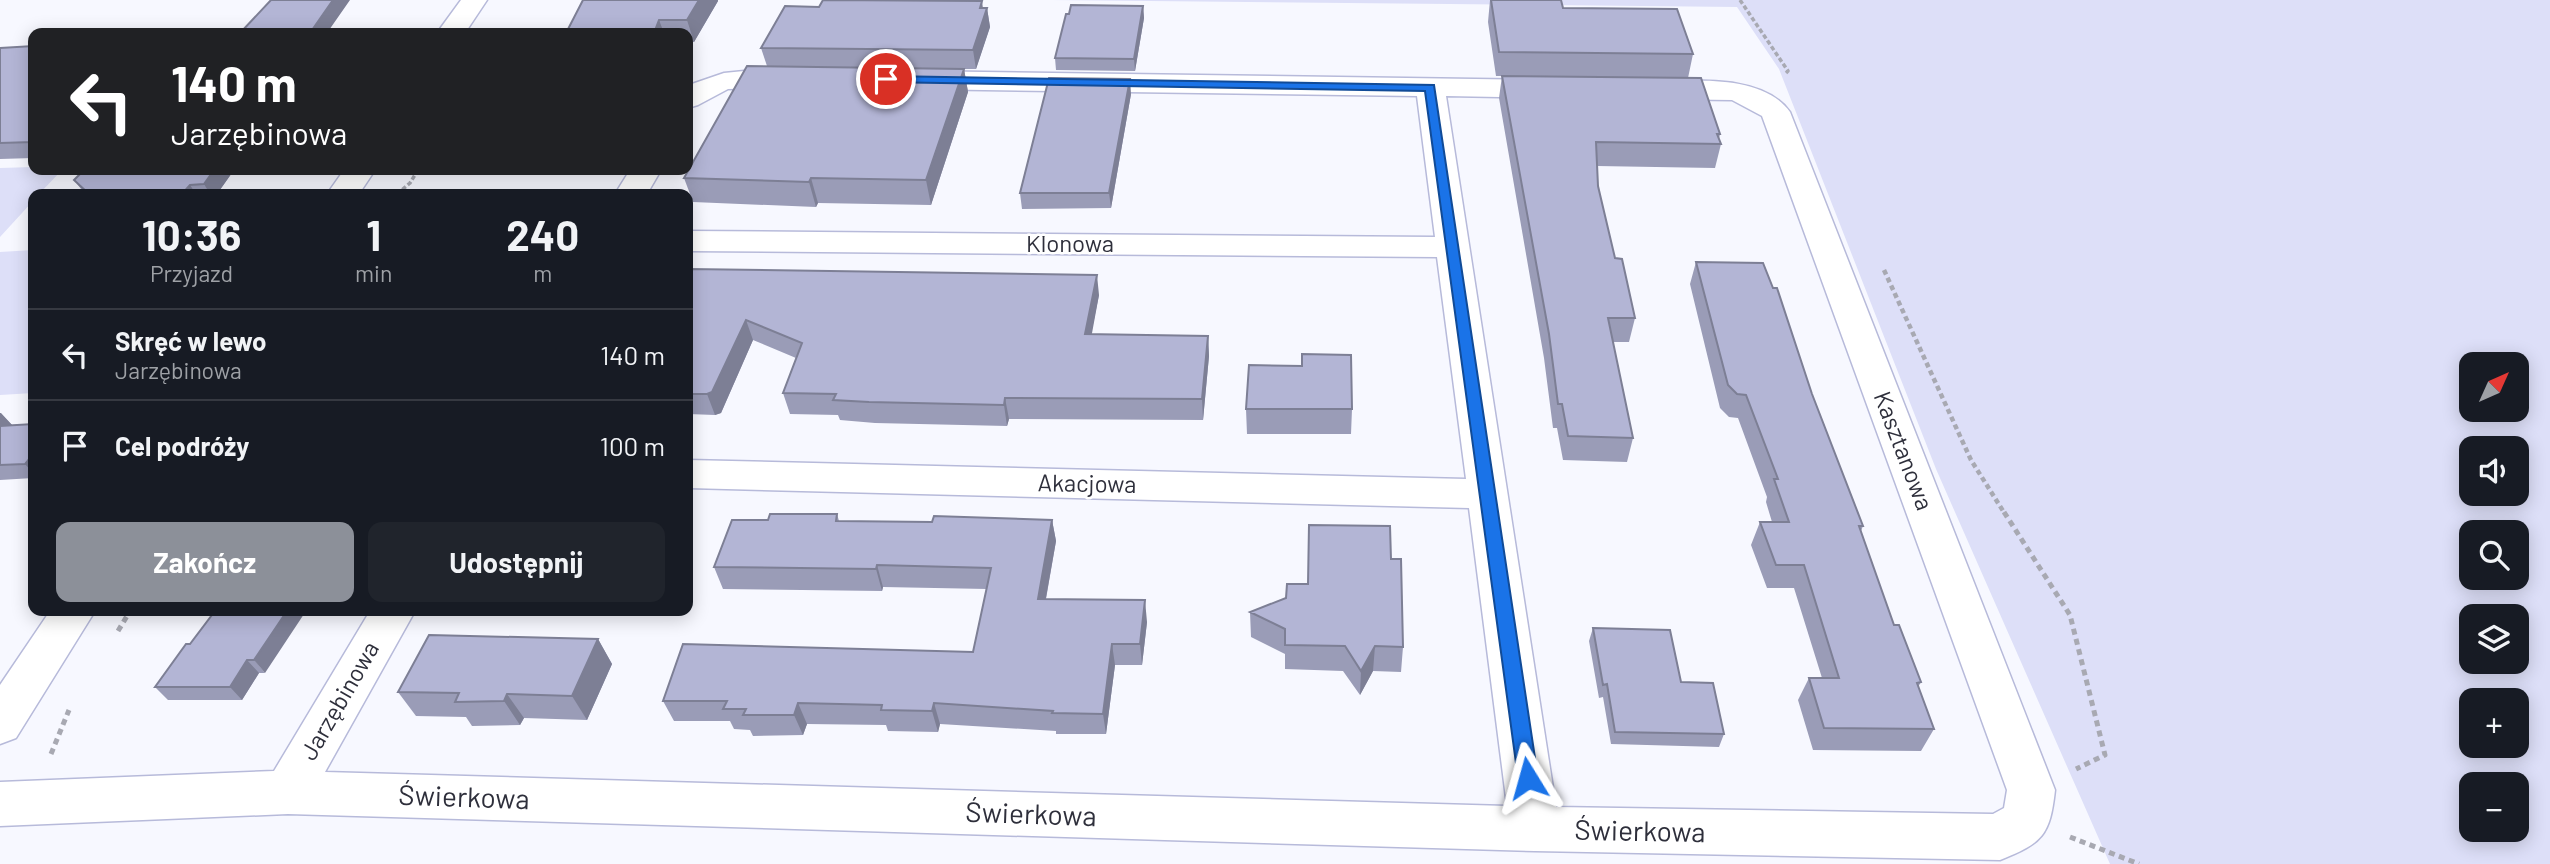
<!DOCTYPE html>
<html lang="pl">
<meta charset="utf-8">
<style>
body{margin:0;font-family:Barlow,sans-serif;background:#20242c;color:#f1f3f6;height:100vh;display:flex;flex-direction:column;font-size:26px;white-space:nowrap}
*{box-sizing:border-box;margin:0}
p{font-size:23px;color:#9ea1a6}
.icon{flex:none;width:38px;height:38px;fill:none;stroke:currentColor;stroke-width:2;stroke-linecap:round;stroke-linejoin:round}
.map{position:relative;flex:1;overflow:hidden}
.side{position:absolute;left:28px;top:189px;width:665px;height:427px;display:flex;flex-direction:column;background:#171b24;border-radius:14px;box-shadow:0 4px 18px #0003}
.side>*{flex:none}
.hud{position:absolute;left:28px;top:28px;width:665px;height:147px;border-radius:14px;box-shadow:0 4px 18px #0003;background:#202124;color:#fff;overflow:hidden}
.needle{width:46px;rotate:45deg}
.tools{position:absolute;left:2459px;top:352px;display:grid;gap:14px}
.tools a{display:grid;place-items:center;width:70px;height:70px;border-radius:14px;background:#171b24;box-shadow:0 4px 18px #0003;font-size:35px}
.pin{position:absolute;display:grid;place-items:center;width:60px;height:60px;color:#fff;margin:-30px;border:4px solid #fff;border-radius:50%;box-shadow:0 2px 7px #0007}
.me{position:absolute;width:77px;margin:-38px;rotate:352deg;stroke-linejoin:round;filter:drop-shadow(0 0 5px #0008)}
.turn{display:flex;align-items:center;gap:24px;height:147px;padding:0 28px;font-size:32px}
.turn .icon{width:91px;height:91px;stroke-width:2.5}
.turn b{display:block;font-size:49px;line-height:60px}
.eta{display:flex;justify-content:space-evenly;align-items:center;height:119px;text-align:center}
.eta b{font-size:42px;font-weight:700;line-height:49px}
.action{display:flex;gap:14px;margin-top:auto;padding:14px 28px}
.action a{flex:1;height:80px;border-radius:14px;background:#8c9099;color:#fff;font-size:28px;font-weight:700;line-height:80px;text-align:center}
.action a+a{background:#20242c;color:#f1f3f6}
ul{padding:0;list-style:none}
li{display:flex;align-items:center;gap:21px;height:91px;padding:0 28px;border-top:2px solid #363941}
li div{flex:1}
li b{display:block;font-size:26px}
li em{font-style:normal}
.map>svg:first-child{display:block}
.green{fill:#dddff8;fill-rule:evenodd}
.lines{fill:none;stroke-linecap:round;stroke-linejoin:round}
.street-casing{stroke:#b7bada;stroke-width:3}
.secondary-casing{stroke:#b7bada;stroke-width:3}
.path-far2{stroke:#a8a9b2;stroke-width:3.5;stroke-dasharray:4.5 2.5;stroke-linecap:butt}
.path-far1{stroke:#a8a9b2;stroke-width:4.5;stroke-dasharray:5 3.5;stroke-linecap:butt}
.path{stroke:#a8a9b2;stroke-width:5;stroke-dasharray:6 4.5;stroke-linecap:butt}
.street{fill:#fff;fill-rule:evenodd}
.secondary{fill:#fff;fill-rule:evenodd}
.wall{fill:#9a9cb7}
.shaded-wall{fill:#7d7f95}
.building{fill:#b3b5d5;stroke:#7d7f95;stroke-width:2}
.route{fill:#1a73e8;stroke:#114b97;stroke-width:2}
.labels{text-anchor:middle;stroke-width:5;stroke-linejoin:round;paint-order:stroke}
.street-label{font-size:24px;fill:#2e2f3b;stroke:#fff}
.near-street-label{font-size:28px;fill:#2e2f3b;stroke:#fff}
</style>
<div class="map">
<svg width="2550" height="864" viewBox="0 0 2550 864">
<rect width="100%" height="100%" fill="#f7f8ff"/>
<path class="green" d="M1051,0H2550V864H2110L1936,469L1779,69L1737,7ZM2471,364H2516V410H2471ZM2471,448H2516V494H2471ZM2471,532H2516V578H2471ZM2471,616H2516V662H2471ZM2471,700H2516V746H2471ZM2471,784H2516V830H2471Z
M33,167V170H62L39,194H33V201L0,237V168Z
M33,250V393L0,395V252Z"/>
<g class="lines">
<g class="street-casing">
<path id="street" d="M765,69L802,72L806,78L802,84L792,87L728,89L698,105L688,108L689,85L724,73Z
M916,71L1552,80L1562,83L1567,89L1562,95L1552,98L1446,96L1556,807L1993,814L2004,808L2007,790L1762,116L1732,100L1654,99L1644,96L1639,90L1644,84L1654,81C1695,81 1763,74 1790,112L2055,790C2050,835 2043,843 2000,860L1535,851L288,814L0,826V782L274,771L370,611H415L325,772L1507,806L1469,508L688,488V460L1466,479L1437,257L688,251V231L1435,237L1417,96L916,89L906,86L902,80L906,74Z
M630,170H661L647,194H615Z"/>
</g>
<g class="secondary-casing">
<path id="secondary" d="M461,0H487L465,33H437Z
M344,170H375L359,194H327Z
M50,611H95L16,738L0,744V685Z"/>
</g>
<path class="path-far2" d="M1740,0L1788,71L1785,74
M397,194L410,183L418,170"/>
<path class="path-far1" d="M1884,270L1971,460L2005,514"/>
<path class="path" d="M2004,512L2070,615L2105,755L2076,769
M118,631L130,611
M51,754L69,710
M2070,837L2139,864"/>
<use href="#street" class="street"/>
<use href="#secondary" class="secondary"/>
</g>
<path class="wall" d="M699,0H718V1L694,42H688V33H566Z
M1490,0L1563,8L1693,54L1688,78L1720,134L1719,139L1721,144L1715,168L1597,166L1598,186L1615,258L1635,318L1629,342H1613L1633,438L1627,462L1563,460L1557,428H1553L1544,358L1499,98L1502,76H1496L1488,22Z
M907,1L987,8L990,27L976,69H964L968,92L931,205L818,203L816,207L693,202L684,178L767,66L761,48L819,7Z
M1143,6L1144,18L1135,71L1056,70L1055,58Z
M33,46V158L0,159V48Z
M1131,94L1111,208L1022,209L1020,193Z
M84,170H234L217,194H85L74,180Z
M1696,262L1812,394L1863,526L1861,531L1894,625L1921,682L1918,687L1934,729L1921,751L1813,750L1798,700L1809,678H1822L1794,588H1767L1751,545L1760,522H1772L1766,502L1767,497L1738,418L1729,417L1720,408L1690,284Z
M688,269L1099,295L1091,334L1208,336L1209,356L1203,420L1009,419L1007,426L875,423L840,420L838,415L790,414L783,393L796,358L753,340L721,413L715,415L688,414Z
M1246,409H1352L1351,434H1247Z
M0,413L12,425L33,424V478L0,480Z
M837,514L839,521L932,522L1052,520L1056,541L1046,599L1147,622L1142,665H1115L1106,734H1056V731L940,724L938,732L888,731L886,725L807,724L803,735L753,736L750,730L734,729L730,721H674L663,701L973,652L987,589L883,587L882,591L723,589L714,567L768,520Z
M1391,559L1403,647L1401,672L1373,671L1360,695L1343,671L1285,669V654L1251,637L1250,612L1286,598L1307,584Z
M215,611L265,673H259L242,700H168L155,687L190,644Z
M1593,628L1681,682L1724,734L1719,747L1611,744L1603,697L1599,698L1589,641Z
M598,639L612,664L587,720L524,718L520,725L472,726L466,717L416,716L398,692Z"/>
<path class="shaded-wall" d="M333,0H350L327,33H310Z
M699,0H718V1L694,42L687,20Z
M982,1L984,17L987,8L990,27L976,69L973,50L980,8Z
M1143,6L1144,18L1135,71L1134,59Z
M659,20L664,33H654Z
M964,69L968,92L931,205L926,180Z
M1130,79L1131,94L1111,208L1109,193Z
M214,170H234L217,194H210L204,184Z
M811,178L818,203L816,207L809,182Z
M190,185L196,194H182Z
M1097,275L1099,295L1088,355L1085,334Z
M746,320L753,340L721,413L715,415L707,394Z
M1208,336L1209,356L1203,420L1202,399Z
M1005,398L1009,419L1007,426L1004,405Z
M0,413H1L13,426L0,439Z
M33,454V473L25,464Z
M1052,520L1056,541L1042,620L1038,599Z
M877,565L883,587L882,591L876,569Z
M1145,600L1147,622L1142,665L1140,644Z
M287,611H306L265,673L254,660Z
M598,639L612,664L587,720L572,696Z
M1112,644L1115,665L1106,734L1103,714Z
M1375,646L1373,671L1360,695L1361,671Z
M247,660L259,673L242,700L230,687Z
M507,694L524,718L520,725L504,701Z
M798,703L807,724L803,735L794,715Z
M934,703L940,724L938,732L932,711Z"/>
<path class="building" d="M271,0H333L310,33H240Z
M583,0H699L687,20H659L654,33H566Z
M823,0L982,1L980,8H987L973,50L761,48L785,6L819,7Z
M1491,0H1561L1563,8L1677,9L1693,54L1499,52Z
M1071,5L1143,6L1134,59L1055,58L1066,14H1069Z
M33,46V142L0,143V48Z
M747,66L964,69L926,180L811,178L809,182L684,178Z
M1502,76L1701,78L1720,134H1717L1721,144L1596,142L1598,186L1615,258L1622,259L1635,318H1608L1633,438L1568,436L1562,404H1558L1549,334Z
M1049,78L1130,79L1109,193H1020Z
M84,170H214L204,184L190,185L182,194H89L74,180Z
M1696,262L1763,263L1773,288H1777L1812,394L1863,526H1859L1894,625H1899L1921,682L1917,683L1934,729L1824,728L1809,678H1839L1804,565H1776L1760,522H1789L1774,479H1778L1746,395L1737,394L1728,385Z
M688,269L1097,275L1085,334L1208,336L1202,399L1005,398L1004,405L869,402L833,400L836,394L783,393L802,343L746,320L712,392L707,394H688Z
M1302,354L1351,355L1352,409H1246L1249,365L1302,366Z
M33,424V454L25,464L0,465V426Z
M770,514H837L836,521L932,522L934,516L1052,520L1038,599L1145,600L1140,644H1112L1103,714L1052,713L1053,711L934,703L932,711L881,710L882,705L798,703L794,715H743L746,709H723L727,701H663L683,644L973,652L991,568L877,565L876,569L714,567L732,520H768Z
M1309,525L1390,526L1391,559H1401L1403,647L1375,646L1361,671L1345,646L1285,645V629L1250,612L1286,598L1287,584H1308Z
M215,611H287L254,660H247L230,687H155L186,644H190Z
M1593,628L1670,630L1681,682L1713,683L1724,734L1615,732L1607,684L1603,685Z
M429,635L598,639L572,696L507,694L504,701L455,702L459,693L398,692Z"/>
<path class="route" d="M886,76L1434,85L1538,778L1535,784L1528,787L1521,784L1518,778L1425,91L881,82V77Z"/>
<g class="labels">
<g class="street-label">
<text x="1070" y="252">Klonowa</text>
<text transform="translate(1903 451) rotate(69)" y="8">Kasztanowa</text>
<text transform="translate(1087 484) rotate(1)" y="8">Akacjowa</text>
<text transform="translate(340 701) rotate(-60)" y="8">Jarzębinowa</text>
</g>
<g class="near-street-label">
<text transform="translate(464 797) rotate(2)" y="10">Świerkowa</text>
<text transform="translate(1031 814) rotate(2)" y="10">Świerkowa</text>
<text transform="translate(1640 831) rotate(1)" y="10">Świerkowa</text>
</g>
</g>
</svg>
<div class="tools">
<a><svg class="needle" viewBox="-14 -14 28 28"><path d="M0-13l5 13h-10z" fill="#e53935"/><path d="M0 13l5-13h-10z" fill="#9ea1a6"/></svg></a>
<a><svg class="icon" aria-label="sound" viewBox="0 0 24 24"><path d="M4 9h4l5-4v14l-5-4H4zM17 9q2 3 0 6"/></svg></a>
<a><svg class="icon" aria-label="search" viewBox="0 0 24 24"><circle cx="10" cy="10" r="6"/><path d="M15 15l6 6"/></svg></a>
<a><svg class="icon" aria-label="layers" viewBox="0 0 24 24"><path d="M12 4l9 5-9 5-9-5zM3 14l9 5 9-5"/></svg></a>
<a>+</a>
<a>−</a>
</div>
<div class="pin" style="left:886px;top:79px;background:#d93025"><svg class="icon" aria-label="arrive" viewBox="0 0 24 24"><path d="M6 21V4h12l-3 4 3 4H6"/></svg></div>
<svg class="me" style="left:1528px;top:778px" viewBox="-20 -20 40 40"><path d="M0-17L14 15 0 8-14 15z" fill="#1a73e8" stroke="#fff" stroke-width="4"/></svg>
<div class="hud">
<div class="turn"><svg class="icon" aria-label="left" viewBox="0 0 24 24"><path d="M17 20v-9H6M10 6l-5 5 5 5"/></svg><div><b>140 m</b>Jarzębinowa</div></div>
</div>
<section class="side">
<div class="eta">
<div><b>10:36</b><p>Przyjazd</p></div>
<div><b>1</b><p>min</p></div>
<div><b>240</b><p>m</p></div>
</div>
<ul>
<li><svg class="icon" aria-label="left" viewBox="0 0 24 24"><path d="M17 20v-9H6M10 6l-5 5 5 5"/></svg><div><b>Skręć w lewo</b><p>Jarzębinowa</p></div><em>140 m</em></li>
<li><svg class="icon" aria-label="arrive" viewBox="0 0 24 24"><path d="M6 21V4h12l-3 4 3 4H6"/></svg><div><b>Cel podróży</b></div><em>100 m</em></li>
</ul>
<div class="action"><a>Zakończ</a><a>Udostępnij</a></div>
</section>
</div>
